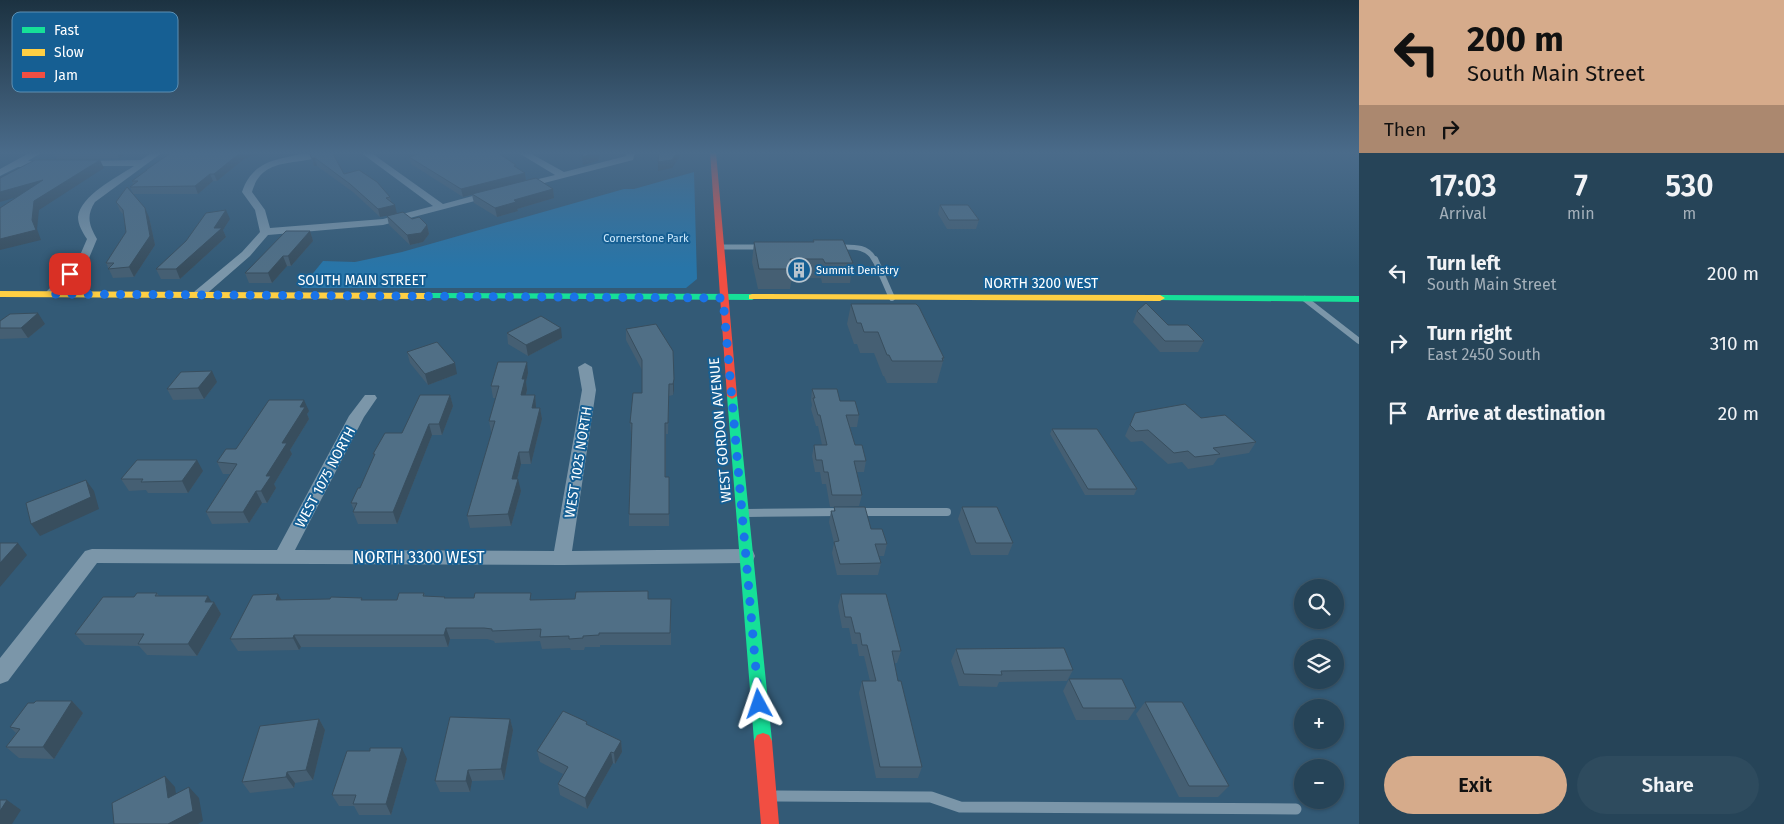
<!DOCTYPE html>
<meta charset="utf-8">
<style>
body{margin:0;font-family:"Fira Sans",sans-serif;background:#2e4b5e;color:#f1f3f6;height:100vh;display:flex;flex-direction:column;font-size:19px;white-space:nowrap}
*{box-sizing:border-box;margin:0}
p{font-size:16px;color:#a4b0ba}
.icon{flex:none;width:28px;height:28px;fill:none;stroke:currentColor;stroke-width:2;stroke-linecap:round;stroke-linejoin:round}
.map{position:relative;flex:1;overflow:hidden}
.drawer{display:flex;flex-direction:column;background:#264458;width:425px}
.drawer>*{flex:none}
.banner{background:#d6ab8b;color:#111;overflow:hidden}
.tools{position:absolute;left:1294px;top:579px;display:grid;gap:10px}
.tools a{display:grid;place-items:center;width:50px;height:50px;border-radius:50%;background:#264458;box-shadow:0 1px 4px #0004,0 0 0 1px #425c6e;font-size:25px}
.pin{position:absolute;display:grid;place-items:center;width:42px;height:42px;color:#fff;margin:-21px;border-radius:10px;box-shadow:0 2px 8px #0006}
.me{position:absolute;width:55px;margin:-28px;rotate:355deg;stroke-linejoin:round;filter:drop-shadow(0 0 4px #0008)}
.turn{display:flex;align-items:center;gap:18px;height:105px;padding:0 25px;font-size:22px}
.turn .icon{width:65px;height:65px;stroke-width:2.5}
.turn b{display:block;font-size:35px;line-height:42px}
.then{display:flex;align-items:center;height:48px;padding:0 25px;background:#0003;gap:10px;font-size:19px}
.eta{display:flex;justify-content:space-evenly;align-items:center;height:85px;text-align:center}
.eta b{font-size:30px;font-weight:600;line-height:35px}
.action{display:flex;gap:10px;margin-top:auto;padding:10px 25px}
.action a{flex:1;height:58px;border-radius:30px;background:#d6ab8b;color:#111;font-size:20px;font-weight:600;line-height:58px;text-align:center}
.action a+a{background:#2e4b5e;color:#f1f3f6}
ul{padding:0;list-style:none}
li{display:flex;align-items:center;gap:15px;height:70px;padding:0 25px}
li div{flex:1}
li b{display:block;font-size:19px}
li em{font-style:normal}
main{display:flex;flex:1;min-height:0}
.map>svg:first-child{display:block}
.green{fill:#2875a8}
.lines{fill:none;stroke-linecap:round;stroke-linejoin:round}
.lane-far3{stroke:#7b96a9;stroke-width:5}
.lane-far2{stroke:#7b96a9;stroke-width:6}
.lane-far1{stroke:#7b96a9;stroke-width:8}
.lane{stroke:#7b96a9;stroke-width:11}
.street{fill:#7b96a9;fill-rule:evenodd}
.fast{fill:#16e098;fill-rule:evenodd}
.slow{fill:#ffcf43;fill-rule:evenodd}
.jam{fill:#f24e42;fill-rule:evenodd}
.wall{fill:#455f73}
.shaded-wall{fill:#384e5e}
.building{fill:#506f86;stroke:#384e5e}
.route{stroke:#1a73e8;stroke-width:9;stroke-dasharray:0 16.2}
.labels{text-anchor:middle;stroke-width:4;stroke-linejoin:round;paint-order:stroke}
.far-park-label{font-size:11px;fill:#cde9fc;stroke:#165f93}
.far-poi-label{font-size:11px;fill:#fff;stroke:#165f93;text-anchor:start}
.street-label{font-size:14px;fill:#fff;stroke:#165f93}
.near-street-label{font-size:16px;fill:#fff;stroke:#165f93}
.key{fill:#165f93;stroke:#5c8fb3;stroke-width:1}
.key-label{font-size:14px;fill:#fff}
</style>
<main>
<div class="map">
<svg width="1359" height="824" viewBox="0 0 1359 824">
<rect width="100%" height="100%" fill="#335a76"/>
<path class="green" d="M694,172L697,279L686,288H301L323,261L355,262L402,252L624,189H634Z"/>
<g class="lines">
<path class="lane-far3" d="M720,247H763
M837,247C852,247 868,245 875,261"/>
<path class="lane-far2" d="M875,259L892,298
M1305,299L1359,341"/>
<path class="lane-far1" d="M857,512H947
M747,513L840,512"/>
<path class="lane" d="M777,796L931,797L960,807L1296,809"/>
<path class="street" d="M31,152H42L28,161H47L51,164L47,167H18L0,176V169Z
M153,152H163L95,202C86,216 89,225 97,239L87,263L55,297H47L45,294L47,291L78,260L87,239C83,233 78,225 78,217C80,196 117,177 134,166H83L80,165V161L141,160Z
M312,152H330C304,169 263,152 252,192L265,210L270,228L383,219L433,206L360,152H370L443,204L491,191L496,194L494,196L383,225L268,235L250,256L203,297H195L193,294L195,291L242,252L260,232L255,210L242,192C253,158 282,159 312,152Z
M517,152H528L564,172L626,156L627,152H635L633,160L521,189L518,188V184L555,175Z
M585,363L592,367L596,390L572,551L746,549L753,551L755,556L753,561L746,563L562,565L97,563L8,681L0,684V658L85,551L92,549L277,550L349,416L365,395H375L377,398L364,417L295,550L554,551L582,390L578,367Z"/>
<path class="fast" d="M428,293L752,294L757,297L752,300L425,298V294Z
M1160,295L1359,296V302L1157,300V296Z
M732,393L737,396L772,741L769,747L763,749L757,747L754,741L727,396Z"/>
<path class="slow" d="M0,291L428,293L433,296L428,299L0,297Z
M752,294L1160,295L1165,298L1160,301L749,299V295Z"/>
<path class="jam" d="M710,152H716L737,396L732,399L727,396Z
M763,733L769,735L772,741L779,824H761L754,741L757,735Z"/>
</g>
<path class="wall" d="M54,152H128L119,158L57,159Z
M406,152H497L516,167L525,173L526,181L553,189L554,198L517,209L518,211L497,217L474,203L472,195L463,197L411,164L409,157L413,156Z
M309,153L344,174L390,197L391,202L397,213L427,225L429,234L423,242L410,245L389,225L387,216L395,214L380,217L353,192L317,166H314Z
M252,156L244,159L217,181H213L198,194H133L130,187L133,184L132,181L146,171V170Z
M116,202L149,217L155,245L134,277L113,278L106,263L126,232L124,215L120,211Z
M940,205L979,220L976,229H947L938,214Z
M230,219L223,230L226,237L180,279H161L156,269Z
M310,231L313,241L291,266H287L272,283H249L245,273Z
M813,240L853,263L850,283H822L821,278H792L790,289H758L752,262L754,242H813Z
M851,304L944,358L937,383H887L884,376H883L874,353H860L857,344H854L847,324Z
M1137,311L1204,341L1198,352H1160L1133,322Z
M0,321L45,324L28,338L0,339Z
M626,329L674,379V390L673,395L669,396L668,434H666V477H669V526H629V514L632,434H631L630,423L642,393V370L626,340Z
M507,333L562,338L528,356L508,344Z
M407,352L457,374L428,385L410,363Z
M528,373L526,382L527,390L526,395H535L536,408H540L542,419L531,464H521L517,479L521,491L511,526L470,528L467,516L492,432H491L489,421L496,398H493L491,386Z
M217,382L204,399L173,400L167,389Z
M812,389L840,401L859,415L857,427H850L855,445L866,461L864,472H857L862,495L859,506L830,507L826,484H822L820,472H815L812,456L814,445H822L818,426H816L811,409L812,405L811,400Z
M450,395L453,406L442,435H432L397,524H358L353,512L354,510L351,503L360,488L374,456L373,454L402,433Z
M309,411L307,414L309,419L290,450L292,454L274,484L276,488L267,503H262L249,523L212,524L206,512L230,474H223L217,462L236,449Z
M1135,413L1201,418L1256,442L1249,453L1218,458L1213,465L1188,469L1182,462L1168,464L1142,441L1131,442L1125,436Z
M1052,429L1137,489L1134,495H1085L1050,434Z
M203,471L188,493H148L146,490L129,491L121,479Z
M834,507L871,529L887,544L884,556H879L881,563L878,575H837L832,553L834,543L829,522L831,511H834Z
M962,507L1013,543L1008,555H971L958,519Z
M648,591V599H671V645H600V647H585L584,650H571L570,648L542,649L540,641L495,643L494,641L487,639H450L448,647H301L299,650L238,651L230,639L281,600H397L424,593L425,596L445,598L533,600L575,599Z
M157,593L159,596H208L211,602H214L221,614L197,656L147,655L139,646L85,645L75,634L134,597Z
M841,594L901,651L897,663H894L898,681L922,767L918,778H876L859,693L862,681H870L864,656H859L857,644H852L849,628H842L838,606Z
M956,649L1073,670L1067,681L999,682L997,687L959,686L951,661Z
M1069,679L1136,708L1128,720H1076L1063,691Z
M72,701L83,713L54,759L19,758L6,747L16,733L10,727Z
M1145,702L1229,786L1218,797H1179L1136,714Z
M319,719L325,730L313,780L295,783L294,788L250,793L242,782Z
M510,719L513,730L504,780L472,781L470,792H440L435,781Z
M588,725L621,741L622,752L615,764L613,763L587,809L560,795L558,784L563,774L540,762L537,751Z
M370,751L407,759L391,815H359L354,806H339L332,795Z"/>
<path class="shaded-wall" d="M116,152H128L119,158Z
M241,152H274L252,156L244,159L217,181L214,174Z
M598,152H601L598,161L583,165L582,157Z
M677,152H681V155L672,168L658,171V162Z
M312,158H315L317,166H314Z
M100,160L104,168L39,210L37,229L41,240L0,250V239L32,220L34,201Z
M525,173L526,181L463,197L461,189Z
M210,174L213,181L198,194L195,186Z
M43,180L48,188L0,202V192Z
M553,189L554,198L517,209L518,211L497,217L495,208L514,200Z
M395,205L397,214L380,217L378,209Z
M145,208L149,217L155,245L134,277L129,267Z
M226,210L230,219L223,230L226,237L180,279L176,269L214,228Z
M427,225L429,234L423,242L410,245L407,235Z
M310,231L313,241L291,266L288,256Z
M283,256L287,266L272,283L268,273Z
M38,313L45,324L28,338L21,328Z
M561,328L562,338L528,356L526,345Z
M527,362L528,373L526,382L527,390L523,406L521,395L522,379Z
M455,363L457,374L428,385L425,374Z
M212,371L217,382L204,399L198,388Z
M674,379V390L673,395V384Z
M450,395L453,406L442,435L439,424Z
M535,395L536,407L533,419L532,408Z
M304,400L309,411L307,414L309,419L290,450L292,454L274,484L276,488L267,503L261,491L266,476L300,407Z
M540,408L542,419L531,464L529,452Z
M429,424L432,435L397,524L393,512Z
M519,452L521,464L514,491L512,479Z
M197,460L203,471L188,493L182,481Z
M518,479L521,491L511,526L508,514Z
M86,480L94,491L99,509L40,536L31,524Z
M256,491L262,503L249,523L243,512Z
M18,543L27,555L0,587V563Z
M278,594L285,606L276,600Z
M208,596L213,604L214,602L221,614L197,656L188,644L205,602Z
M446,628L450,639L448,647L444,635Z
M294,635L301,647L299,650L293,638Z
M72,701L83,713L54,759L43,747Z
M319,719L325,730L313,780L306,770Z
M510,719L513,730L504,780L501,769Z
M621,741L622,752L615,764L614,753Z
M402,748L407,759L391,815L386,804Z
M611,752L613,763L587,809L585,798Z
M468,770L472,781L470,792L466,781Z
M287,772L295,783L294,788L286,777Z
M165,776L175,787L178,809L168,798Z
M189,787L199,798L203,821L198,824H168Z
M7,800L21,810L12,824H0V811Z"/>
<path class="building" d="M172,152H241L214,174H210L195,186L130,187L138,181H132L147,170H146Z
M311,152H332L344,174L359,170L377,182L390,197L386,198L395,205L378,209L350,184L315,158H312L309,153Z
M420,152H497L516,165L514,166L525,173L461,189L409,157L422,153Z
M583,152H598L582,157Z
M659,152H677L672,160L658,162Z
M35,160H100L34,201L32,220L36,230L0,239V208L43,180L0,192V178Z
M536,178L553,189L514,200L516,202L495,208L472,194Z
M127,187L145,208L150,236L129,267L108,269L114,263H106L126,232L123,210L116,202Z
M940,205H968L979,220H949Z
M226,210L214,228H222L176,269H156L186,241L206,213Z
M403,212L412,219L419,217L427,225L421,233L407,235L387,216Z
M286,231H310L288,256H283L268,273H245Z
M813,240H843L853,263H825L823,259H790L793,269H759L754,242H814Z
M1146,303L1168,325H1188L1204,341H1165L1137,311Z
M851,304H916L919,307L944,358H942L943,361H892L889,355H887L878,332H864L861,323H857Z
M38,313L21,328H0V321L10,314Z
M541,316L561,328L526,345L507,333Z
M656,324L673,351L674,379L673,384H669L668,423H665V477H669V514H629L632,423H630L633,393H642V360L626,329Z
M437,342L455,363L425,374L407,352Z
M498,362H527L522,379H525L521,395H535L532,408H540L529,452H519L512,479H518L508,514L467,516L495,421H489L499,386H491Z
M212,371L198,388L167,389L181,372Z
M812,389H837L840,401H855L859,415H846L855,445H862L866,461H854L862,495H832L828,472H824L822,460H816L814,445H827L820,415H818L813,398H815Z
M420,395H450L439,424H429L393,512H353L357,503H351L358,488H360L375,454H373L385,433H402Z
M269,400H304L300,407H305L282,443H287L266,476H271L261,491H256L243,512H206L237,464L217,462L226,449H236Z
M1185,404L1201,418L1225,415L1256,442L1213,448L1220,454L1195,457L1188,451L1174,453L1148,430L1136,431L1130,425L1135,413Z
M1052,429H1097L1137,489H1088Z
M137,460H197L182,481L141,482L143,479H121Z
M86,480L91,497L31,524L26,503Z
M834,507H865L871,529H882L887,544H875L881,563L840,564L834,542L839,541L831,511H835Z
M962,507H997L1013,543H976Z
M0,543H18L0,563Z
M648,591V599H671L670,633H599V635L583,636V638L569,639V636L540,637L541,629L492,631V629L484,628H446L444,635H294L293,638L230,639L253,595L278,594L276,600L330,599L331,597L362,598L361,600H397L399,593H424L423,596L445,597L444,598H474L475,593H531L530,600L575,599L576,592Z
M137,593H157L155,596H208L205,602H214L188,644H138L144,634H75L103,597H134Z
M841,594H886L901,651H892L898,681H901L922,767H880L862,681H876L867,645H862L860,633H855L851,617H845Z
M1064,648L1073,670L1001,671L1002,675L964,674L956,649Z
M1069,679H1122L1136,708H1083Z
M36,701H72L43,747H6L20,729L10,727L28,703H34Z
M1145,702H1182L1229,786H1189Z
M563,711L587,722L586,724L621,741L614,753L611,752L585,798L558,784L568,767L537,751Z
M450,717L510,719L501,769L468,770L466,781H435Z
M319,719L306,770L287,772L286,777L242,782L260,726Z
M370,748H402L386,804H353L356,795H332L347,751H370Z
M165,776L168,798L189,787L193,811L168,824H114L112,803Z
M0,800H7L0,811Z"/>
<linearGradient id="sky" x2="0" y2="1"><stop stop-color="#1c3241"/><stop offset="0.57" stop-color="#4a6b8a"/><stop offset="1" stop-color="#4a6b8a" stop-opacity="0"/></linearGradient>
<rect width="1359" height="268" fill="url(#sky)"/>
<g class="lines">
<path class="route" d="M70,274L51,294L723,298L759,704"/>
</g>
<defs>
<g id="building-ring" transform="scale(1.25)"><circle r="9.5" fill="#165f93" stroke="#b8c5cf" stroke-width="1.5"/><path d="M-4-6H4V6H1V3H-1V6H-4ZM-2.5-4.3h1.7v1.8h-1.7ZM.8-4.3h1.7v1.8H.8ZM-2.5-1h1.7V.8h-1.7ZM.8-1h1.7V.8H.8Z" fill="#b8c5cf"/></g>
</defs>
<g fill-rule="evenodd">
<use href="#building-ring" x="799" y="270"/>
</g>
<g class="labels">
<g class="far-park-label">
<text x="646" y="242">Cornerstone Park</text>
</g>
<g class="far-poi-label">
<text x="816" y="274">Summit Denistry</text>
</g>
<g class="street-label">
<text x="362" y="285">SOUTH MAIN STREET</text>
<text x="1041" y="288">NORTH 3200 WEST</text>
<text transform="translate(720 430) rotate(-95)" y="5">WEST GORDON AVENUE</text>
<text transform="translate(578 462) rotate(-81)" y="5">WEST 1025 NORTH</text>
<text transform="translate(325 477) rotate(-62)" y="5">WEST 1075 NORTH</text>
</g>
<g class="near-street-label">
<text x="419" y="563">NORTH 3300 WEST</text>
</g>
</g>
<rect x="12" y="12" width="166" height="80" rx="8" class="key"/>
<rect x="22" y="27" width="23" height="6" fill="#16e098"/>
<rect x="22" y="49" width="23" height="7" fill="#ffcf43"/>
<rect x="22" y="72" width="23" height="6" fill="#f24e42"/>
<g class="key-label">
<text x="54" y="35">Fast</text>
<text x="54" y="57">Slow</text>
<text x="54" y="80">Jam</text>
</g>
</svg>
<div class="tools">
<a><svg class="icon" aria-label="search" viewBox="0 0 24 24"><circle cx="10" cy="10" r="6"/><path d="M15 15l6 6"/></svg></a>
<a><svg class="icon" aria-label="layers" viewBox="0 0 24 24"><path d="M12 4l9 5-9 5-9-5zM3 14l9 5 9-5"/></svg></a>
<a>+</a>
<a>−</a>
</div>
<div class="pin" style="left:70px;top:274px;background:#d93025"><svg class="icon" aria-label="arrive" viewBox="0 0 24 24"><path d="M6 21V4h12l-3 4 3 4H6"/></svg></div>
<svg class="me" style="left:759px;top:704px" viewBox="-20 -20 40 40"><path d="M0-17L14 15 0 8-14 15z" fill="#1a73e8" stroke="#fff" stroke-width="4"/></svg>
</div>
<section class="drawer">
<div class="banner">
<div class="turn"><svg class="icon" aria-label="left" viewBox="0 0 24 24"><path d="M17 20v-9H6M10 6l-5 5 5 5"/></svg><div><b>200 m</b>South Main Street</div></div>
<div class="then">Then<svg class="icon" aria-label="right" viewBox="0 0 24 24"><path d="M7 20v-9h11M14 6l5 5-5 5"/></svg></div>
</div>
<div class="eta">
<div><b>17:03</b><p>Arrival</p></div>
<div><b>7</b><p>min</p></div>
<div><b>530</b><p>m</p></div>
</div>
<ul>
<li><svg class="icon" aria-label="left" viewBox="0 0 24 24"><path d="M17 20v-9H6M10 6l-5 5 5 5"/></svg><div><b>Turn left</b><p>South Main Street</p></div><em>200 m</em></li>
<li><svg class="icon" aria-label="right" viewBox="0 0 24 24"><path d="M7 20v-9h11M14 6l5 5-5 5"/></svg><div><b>Turn right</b><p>East 2450 South</p></div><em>310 m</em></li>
<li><svg class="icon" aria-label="arrive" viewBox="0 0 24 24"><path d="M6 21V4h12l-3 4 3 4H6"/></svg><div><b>Arrive at destination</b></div><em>20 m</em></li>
</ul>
<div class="action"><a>Exit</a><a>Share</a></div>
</section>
</main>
